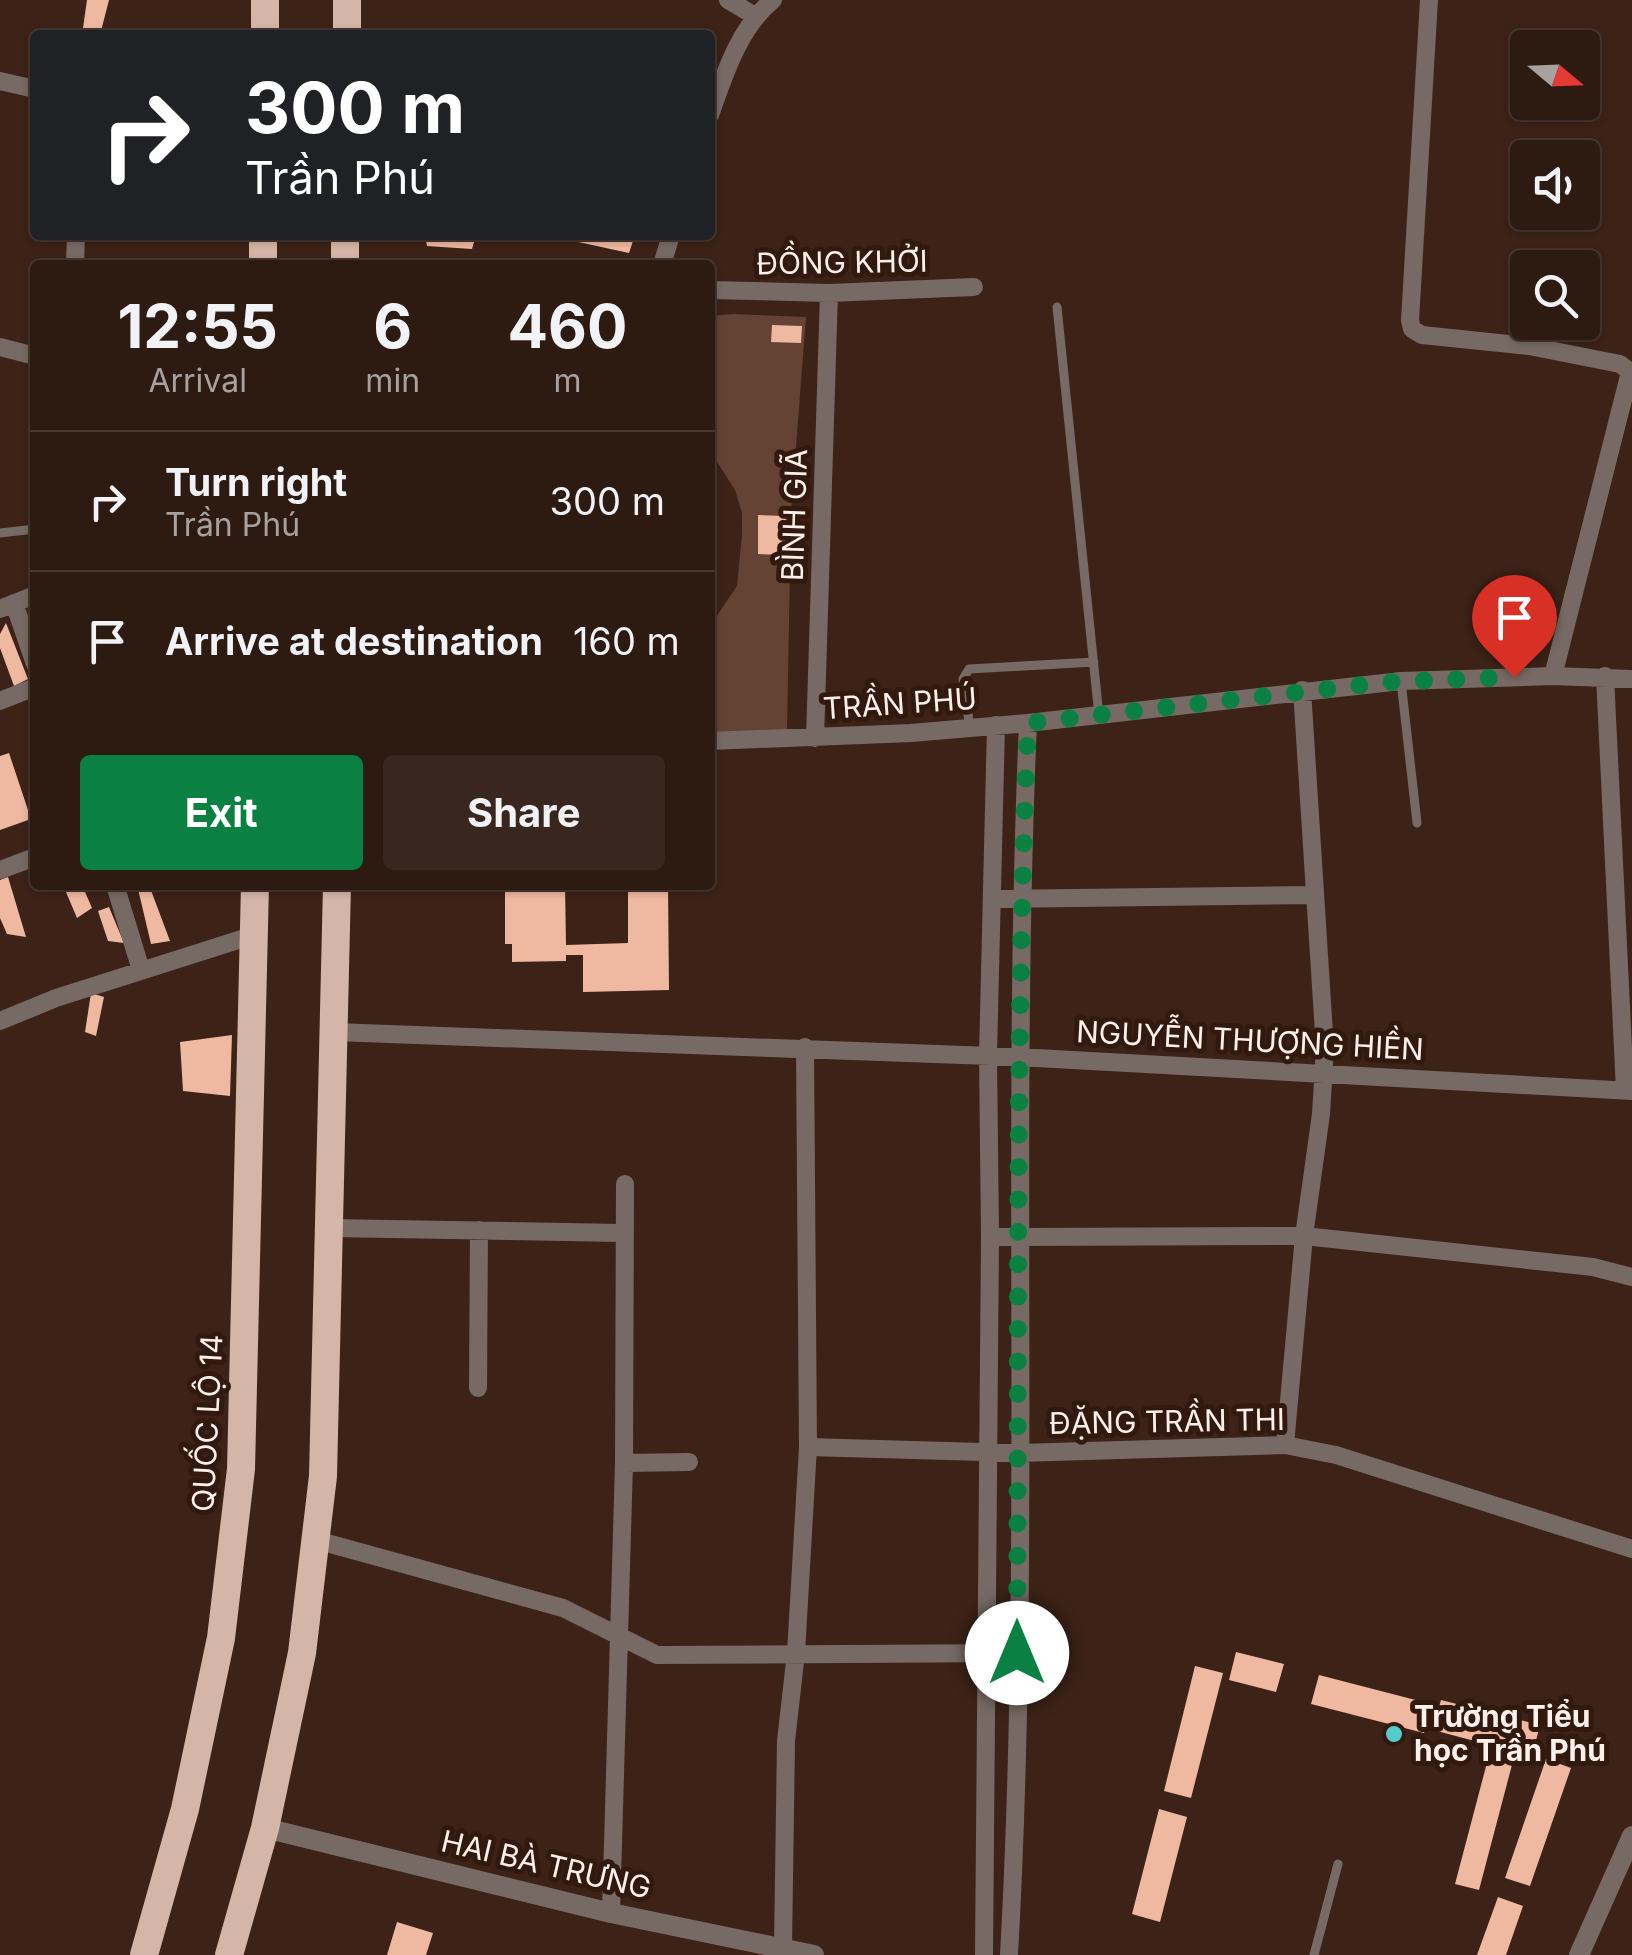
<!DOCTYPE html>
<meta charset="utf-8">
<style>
body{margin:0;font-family:Inter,sans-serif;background:#39271f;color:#f1f3f6;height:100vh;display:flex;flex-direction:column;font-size:38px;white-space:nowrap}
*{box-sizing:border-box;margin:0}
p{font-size:32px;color:#a7a19f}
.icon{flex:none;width:55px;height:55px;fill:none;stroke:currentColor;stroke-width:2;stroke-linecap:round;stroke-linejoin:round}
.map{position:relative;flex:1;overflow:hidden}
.side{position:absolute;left:30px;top:260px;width:685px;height:630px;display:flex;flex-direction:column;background:#2d1a11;border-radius:10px;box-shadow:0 2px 8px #0004,0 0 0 2px #483831}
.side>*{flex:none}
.banner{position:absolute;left:30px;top:30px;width:685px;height:210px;border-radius:10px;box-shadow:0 2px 8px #0004,0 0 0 2px #483831;background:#202124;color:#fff;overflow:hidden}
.needle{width:65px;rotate:109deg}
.controls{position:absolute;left:1510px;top:30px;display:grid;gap:20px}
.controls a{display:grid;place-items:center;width:90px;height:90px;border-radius:10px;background:#2d1a11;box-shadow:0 2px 8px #0004,0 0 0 2px #483831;font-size:50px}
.pin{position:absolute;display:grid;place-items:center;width:85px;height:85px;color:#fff;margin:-102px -42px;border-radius:50% 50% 50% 0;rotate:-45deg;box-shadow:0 0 10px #0007}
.pin .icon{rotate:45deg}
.me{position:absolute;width:110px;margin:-55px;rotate:0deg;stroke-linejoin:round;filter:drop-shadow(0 0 8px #0008)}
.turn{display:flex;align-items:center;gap:35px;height:210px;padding:0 50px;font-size:45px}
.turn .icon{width:130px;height:130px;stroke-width:2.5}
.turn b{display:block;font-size:70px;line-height:85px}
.eta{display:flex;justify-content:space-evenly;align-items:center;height:170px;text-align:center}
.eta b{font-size:60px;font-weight:700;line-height:70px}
.action{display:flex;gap:20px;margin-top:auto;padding:20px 50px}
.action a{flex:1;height:115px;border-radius:10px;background:#0b8043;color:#fff;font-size:40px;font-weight:700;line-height:115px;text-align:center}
.action a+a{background:#39271f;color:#f1f3f6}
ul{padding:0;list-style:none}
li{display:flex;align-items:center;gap:30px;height:140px;padding:0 50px;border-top:2px solid #483831}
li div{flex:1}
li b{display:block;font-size:38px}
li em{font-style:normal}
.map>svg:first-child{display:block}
.green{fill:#644334}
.building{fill:#efb8a1}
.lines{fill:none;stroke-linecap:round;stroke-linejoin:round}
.service{stroke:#776a64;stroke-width:9}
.minor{stroke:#776a64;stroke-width:18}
.tertiary{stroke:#776a64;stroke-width:20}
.trunk{stroke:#d4b6a8;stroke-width:28}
.route{stroke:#0b8043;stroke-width:18;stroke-dasharray:0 32.4}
.poi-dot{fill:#52cdcc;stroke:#31190e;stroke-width:4}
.labels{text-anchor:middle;stroke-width:10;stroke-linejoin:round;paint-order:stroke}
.street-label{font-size:30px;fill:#fef0ea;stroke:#31190e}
.poi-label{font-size:30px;font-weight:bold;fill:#fef0ea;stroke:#31190e;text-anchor:start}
</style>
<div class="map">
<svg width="1632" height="1955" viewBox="0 0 1632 1955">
<rect width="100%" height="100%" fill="#3c2217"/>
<path class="green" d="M733,314L806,317L791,512L787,732L710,745V626L737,586L742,534V513L735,490L710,451V316Z"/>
<path class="building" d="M87,0H109L100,35H82Z
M425,235H476L472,249L427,246Z
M546,235H635L629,253Z
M772,325L802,326L801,343L771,342Z
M758,515L786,516L785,555L758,554Z
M6,623L28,679L14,686L0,648V634Z
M9,753L31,819L0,830V756Z
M8,877L26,937L7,934L0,918V880Z
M63,885H82L92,908L77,918Z
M149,885L170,941L151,944L138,889Z
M505,885H565L566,945L628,943V885H668L669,990L583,992V955H566V961L512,962V944H505Z
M109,907L124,943L108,941L98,911Z
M91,993L104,997L96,1036L85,1032Z
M232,1035L230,1096L183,1091L180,1042Z
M1236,1652L1284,1664L1276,1692L1229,1680Z
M1195,1666L1223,1673L1191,1798L1164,1791Z
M1319,1675L1431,1704L1424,1733L1311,1704Z
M1441,1700L1540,1725L1532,1756L1433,1730Z
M1489,1755L1513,1761L1479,1890L1455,1884Z
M1546,1759L1571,1768L1530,1886L1505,1878Z
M1159,1809L1187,1817L1160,1922L1132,1914Z
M1498,1897L1523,1906L1506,1955H1477Z
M397,1922L433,1933L426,1955H387Z"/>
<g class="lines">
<path class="service" d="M1057,307L1099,716
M0,533L35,529
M1401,681L1417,823
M970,728L963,679L969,669L1094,662
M1314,1955L1338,1864"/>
<path class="minor" d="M728,0L755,16
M1429,0L1410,320L1412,329L1422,335L1529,346L1620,364L1630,372L1553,676
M0,81L35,89
M710,115C724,76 739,27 773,0
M75,265L76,235
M662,265L671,235
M710,290L829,293L974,287
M0,347L35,356
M14,603L35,664
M0,609L35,595
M1605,676L1625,1090
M0,701L35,687
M815,738L829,293
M710,741L911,733L1028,723L1401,681L1553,676L1632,679
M0,870L35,857
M115,885L141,970
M992,899L1314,895
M0,1021L56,998L254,935
M335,1032L1018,1057L1632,1091
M331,1228L622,1233
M990,1237L1304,1236L1593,1267L1632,1277
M478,1388L479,1230
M1285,1445L1304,1236L1321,1114L1325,1049L1302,690
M808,1447L1019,1453L1285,1445L1336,1455L1632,1549
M624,1463L689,1462
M316,1540L563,1608L657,1655L1017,1653
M611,1913L624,1463L625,1184
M783,1947L786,1741L796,1653L808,1447L805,1047
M984,1955L990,1237L988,1055L996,725
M1009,1955C1032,1545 1010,1133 1028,723"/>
<path class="tertiary" d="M265,1828L611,1913L814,1955
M1579,1955L1632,1836"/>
<path class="trunk" d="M265,35V0
M347,35V0
M263,265V235
M345,265V235
M144,1955L185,1809L221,1638L241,1469L255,885
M229,1955L265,1828L302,1653L323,1476L337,885"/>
</g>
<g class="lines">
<path class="route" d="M1017,1653C1019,1343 1015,1033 1028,723L1389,682L1514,677"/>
</g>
<circle class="poi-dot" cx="1394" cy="1734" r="10"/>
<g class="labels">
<g class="street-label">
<text transform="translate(842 263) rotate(-1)" y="10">ĐỒNG KHỞI</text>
<text transform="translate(795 515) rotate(-88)" y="10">BÌNH GIÃ</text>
<text transform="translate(900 704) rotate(-4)" y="10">TRẦN PHÚ</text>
<text transform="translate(1250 1041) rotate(3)" y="10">NGUYỄN THƯỢNG HIỀN</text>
<text transform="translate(1167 1422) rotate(-1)" y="10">ĐẶNG TRẦN THI</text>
<text transform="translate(208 1423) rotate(-87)" y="10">QUỐC LỘ 14</text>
<text transform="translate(546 1865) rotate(13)" y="10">HAI BÀ TRƯNG</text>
</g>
<g class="poi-label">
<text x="1414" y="1727">Trường Tiểu<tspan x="1414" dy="34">học Trần Phú</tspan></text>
</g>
</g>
</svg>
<div class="controls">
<a><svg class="needle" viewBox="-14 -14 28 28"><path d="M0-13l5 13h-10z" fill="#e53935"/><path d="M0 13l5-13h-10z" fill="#a7a19f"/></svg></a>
<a><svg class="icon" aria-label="sound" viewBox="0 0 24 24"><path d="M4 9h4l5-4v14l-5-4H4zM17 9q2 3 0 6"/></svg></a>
<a><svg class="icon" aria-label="search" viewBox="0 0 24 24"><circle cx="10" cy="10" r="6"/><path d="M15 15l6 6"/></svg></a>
</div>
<div class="pin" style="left:1514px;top:677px;background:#d93025"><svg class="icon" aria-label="arrive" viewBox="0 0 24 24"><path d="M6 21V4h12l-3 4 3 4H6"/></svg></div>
<svg class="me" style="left:1017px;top:1653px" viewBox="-20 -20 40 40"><circle r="19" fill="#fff"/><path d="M0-13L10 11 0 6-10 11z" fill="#0b8043"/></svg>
<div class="banner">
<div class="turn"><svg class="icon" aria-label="right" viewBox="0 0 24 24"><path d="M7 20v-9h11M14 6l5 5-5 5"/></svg><div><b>300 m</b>Trần Phú</div></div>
</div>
<section class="side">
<div class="eta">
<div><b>12:55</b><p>Arrival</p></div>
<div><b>6</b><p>min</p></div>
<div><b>460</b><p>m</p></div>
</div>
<ul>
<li><svg class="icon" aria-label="right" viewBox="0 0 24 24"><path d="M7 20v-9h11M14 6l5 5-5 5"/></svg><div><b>Turn right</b><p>Trần Phú</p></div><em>300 m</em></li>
<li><svg class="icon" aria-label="arrive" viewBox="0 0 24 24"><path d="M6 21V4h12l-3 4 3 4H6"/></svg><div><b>Arrive at destination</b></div><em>160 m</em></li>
</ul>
<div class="action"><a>Exit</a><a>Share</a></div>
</section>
</div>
